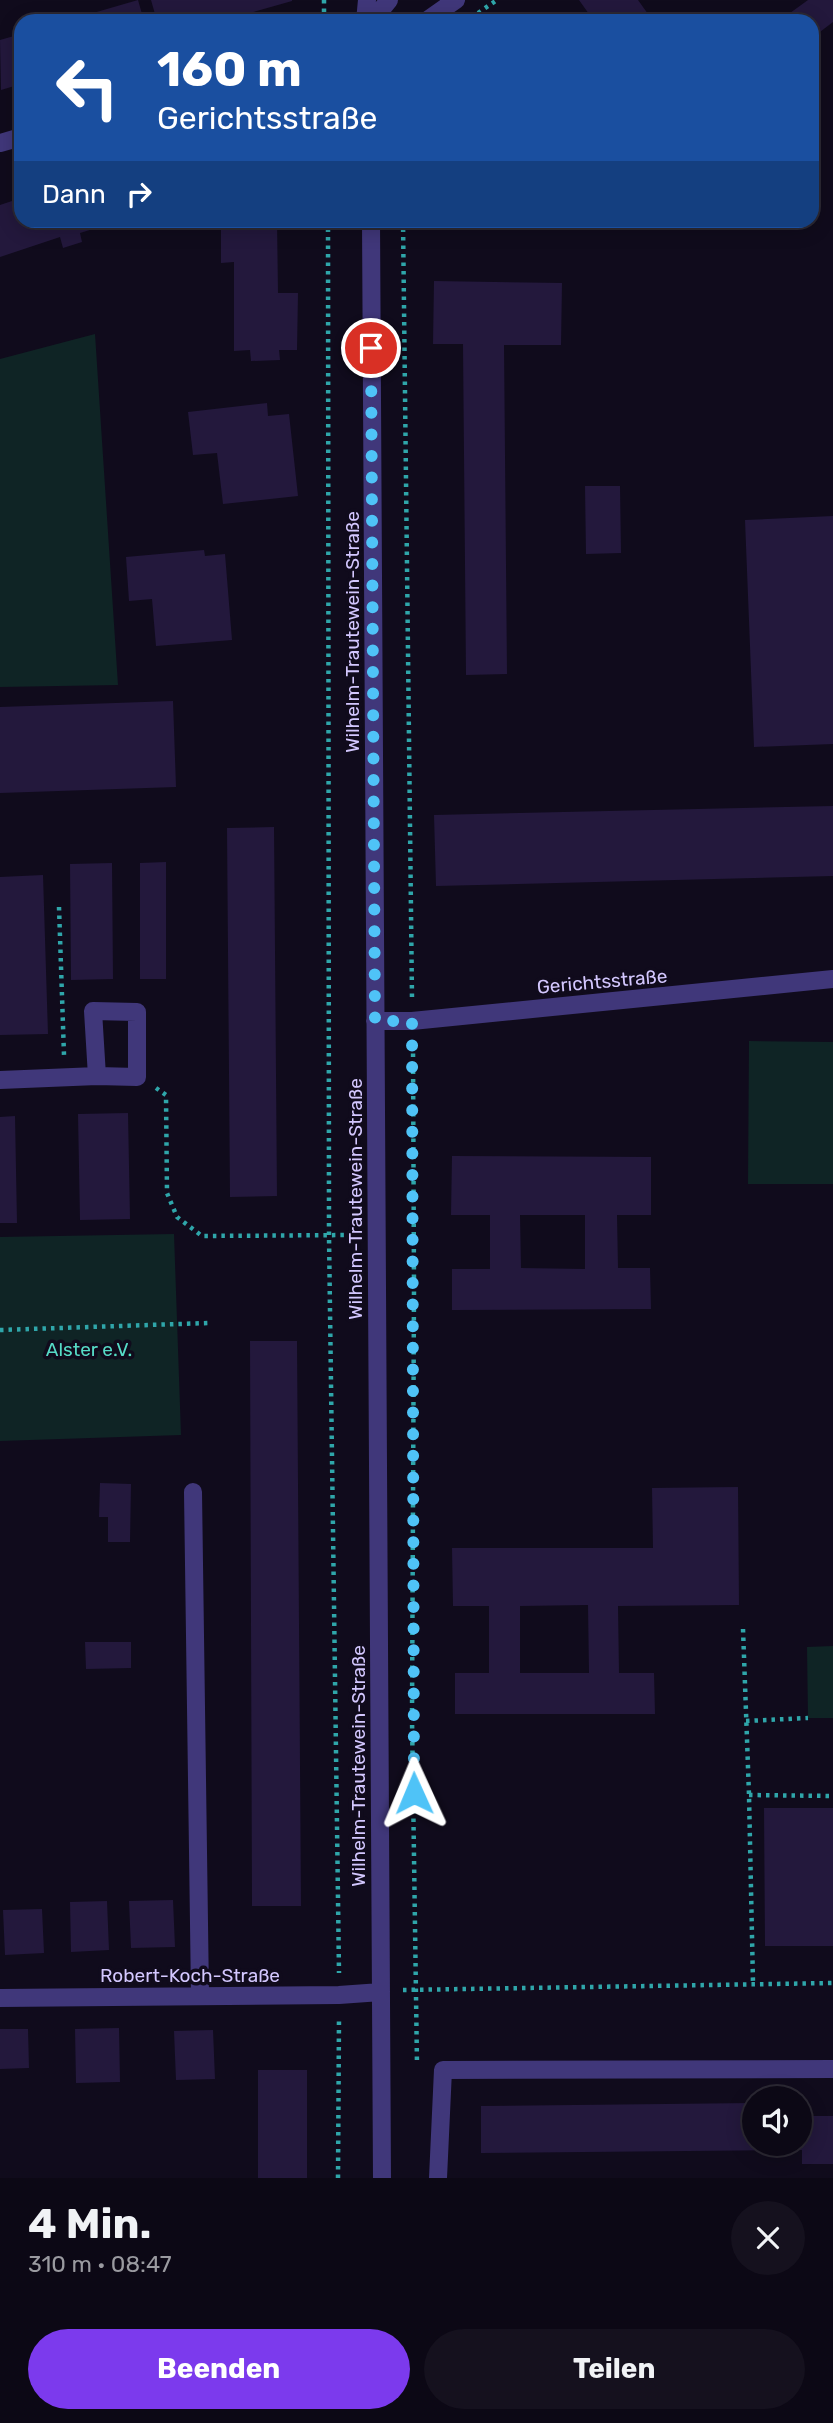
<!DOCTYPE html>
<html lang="de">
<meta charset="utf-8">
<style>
body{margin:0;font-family:Rubik,sans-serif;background:#15111e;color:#f1f3f6;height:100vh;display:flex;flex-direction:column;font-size:26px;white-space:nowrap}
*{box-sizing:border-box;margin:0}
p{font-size:23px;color:#9a9aa0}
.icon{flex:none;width:38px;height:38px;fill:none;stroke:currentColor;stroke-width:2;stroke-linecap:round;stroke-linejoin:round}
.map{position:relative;height:2178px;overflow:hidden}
.details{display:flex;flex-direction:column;background:#0c0815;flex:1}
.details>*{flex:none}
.banner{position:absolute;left:14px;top:14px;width:805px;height:214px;border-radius:21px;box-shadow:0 4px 18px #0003,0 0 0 2px #2c2934;background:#1a4fa0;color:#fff;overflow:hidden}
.fabs{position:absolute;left:742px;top:2086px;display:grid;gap:14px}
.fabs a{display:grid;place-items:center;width:70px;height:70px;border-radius:50%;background:#0c0815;box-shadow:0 4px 18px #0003,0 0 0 2px #2c2934;font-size:35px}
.pin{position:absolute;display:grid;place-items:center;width:60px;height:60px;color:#fff;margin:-30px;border:4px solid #fff;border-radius:50%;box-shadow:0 2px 7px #0007}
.me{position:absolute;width:77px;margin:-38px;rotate:359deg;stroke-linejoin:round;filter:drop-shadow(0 0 5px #0008)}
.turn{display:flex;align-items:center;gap:24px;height:147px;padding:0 28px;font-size:32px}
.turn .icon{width:91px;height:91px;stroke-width:2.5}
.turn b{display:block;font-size:49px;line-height:60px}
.then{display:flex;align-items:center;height:66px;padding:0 28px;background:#0003;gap:14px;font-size:26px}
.round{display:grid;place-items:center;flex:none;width:74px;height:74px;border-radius:37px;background:#15111e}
.summary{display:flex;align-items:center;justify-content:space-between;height:119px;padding:0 28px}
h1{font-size:42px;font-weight:700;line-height:52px}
.button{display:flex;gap:14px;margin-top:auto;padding:14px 28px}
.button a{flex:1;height:80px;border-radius:42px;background:#7c3aed;color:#fff;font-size:28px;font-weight:700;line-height:80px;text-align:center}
.button a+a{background:#15111e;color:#f1f3f6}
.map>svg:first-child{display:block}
.green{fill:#0f2425}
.building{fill:#23183c;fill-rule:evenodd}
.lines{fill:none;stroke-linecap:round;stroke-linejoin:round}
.path{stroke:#2fa6aa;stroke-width:4.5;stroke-dasharray:3.5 5;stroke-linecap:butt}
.minor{stroke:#40377a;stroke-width:18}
.route{stroke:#4fc3f7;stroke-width:12;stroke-dasharray:0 21.6}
.labels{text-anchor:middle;stroke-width:7;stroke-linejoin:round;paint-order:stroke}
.street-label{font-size:19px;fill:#d3c7fe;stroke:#100b1c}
.park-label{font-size:19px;fill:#56dbc6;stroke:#100b1c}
</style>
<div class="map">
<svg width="833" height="2178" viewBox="0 0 833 2178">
<rect width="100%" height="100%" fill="#100b1c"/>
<path class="green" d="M95,334L118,685L0,687V359Z
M749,1041L833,1042V1184H748Z
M174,1234L181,1435L0,1441V1237Z
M833,1646V1718H808L807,1647Z"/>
<path class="building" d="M138,0L144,21H69V20Z
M151,0H292V1L222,21H157Z
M579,0H638L653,21H594Z
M808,0H833V22L812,38V21H779Z
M21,34V84L1,90L0,40Z
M21,198V220L119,221L80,233L82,242L63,248L60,237L0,257V205Z
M119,220H140L141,223L122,229Z
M233,220H277L278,293H298L297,350H279L280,360L251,361L250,350L234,351V262L221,263V230H233Z
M434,281L562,283L561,345H504L507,674L466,675L463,344H433Z
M267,403L268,416L289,414L298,496L223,504L217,453L193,455L188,412Z
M585,486H620L621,553L586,554Z
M833,516V744L754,747L745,520Z
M204,550L205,556L225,554L232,640L156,646L152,599L129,601L126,557Z
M173,701L176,787L0,793V707Z
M833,806V876L436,886L434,815Z
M274,827L277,1196L230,1197L227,828Z
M166,862V979H140V863Z
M112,863L113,979L71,980L70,864Z
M43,875L48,1034L0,1035V877Z
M128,1113L130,1219L80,1220L78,1114Z
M15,1116L17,1223H0V1117Z
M452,1156L651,1157V1215H617L618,1268H650L651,1309L452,1310V1269H490V1215H451ZM520,1215H585V1269L521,1268Z
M250,1341H297L301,1906H252Z
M100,1483L131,1484L130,1542H108V1517H99Z
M738,1487L739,1605L618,1606L619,1673H654L655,1714H455V1673H489V1606H453L452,1548H653L652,1488ZM588,1605L589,1673H520V1606Z
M85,1642H131V1668L86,1669Z
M764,1808H833V1946H765Z
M173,1900L175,1947L131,1948L129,1901Z
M107,1901L109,1950L71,1952L70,1902Z
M42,1909L44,1953L5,1955L3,1910Z
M119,2028L120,2082L76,2083L75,2029Z
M0,2029H28L29,2068L0,2069Z
M213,2030L215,2079L176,2080L174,2031Z
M258,2070H307V2178H258Z
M754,2103V2144H800V2116H833V2164H802V2150L481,2153V2106Z"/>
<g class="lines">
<path class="path" d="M324,0V21
M478,13L497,0
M328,220L329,1236L339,1973
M403,220L412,998
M59,907L64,1055
M413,1045L414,1289L412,1718L417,2065
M156,1088L166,1095L167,1193L177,1217L202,1236L354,1235
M0,1330L208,1323
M743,1629L749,1795L753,1983
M746,1721L808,1718
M749,1795L833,1796
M403,1990L833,1983
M338,2178L339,2017"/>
<path class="minor" d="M365,21L367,0
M372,21L389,0
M426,21L456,0
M0,143L21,137
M371,220L382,2178
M375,1021H412L833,979
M0,1080L97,1076L137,1077V1012L93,1011L97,1076
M193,1492L200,1995
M0,1998L339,1995L381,1992
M438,2178L443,2070L833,2069"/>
</g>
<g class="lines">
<path class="route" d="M371,348L375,1021H412L414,1793"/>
</g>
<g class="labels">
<g class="street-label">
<text transform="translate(352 632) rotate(-90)" y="7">Wilhelm-Trautewein-Straße</text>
<text transform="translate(602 981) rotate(-5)" y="7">Gerichtsstraße</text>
<text transform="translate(355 1199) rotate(-90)" y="7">Wilhelm-Trautewein-Straße</text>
<text transform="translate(358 1766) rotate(-90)" y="7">Wilhelm-Trautewein-Straße</text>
<text x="190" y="1982">Robert-Koch-Straße</text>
</g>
<g class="park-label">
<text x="89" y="1356">Alster e.V.</text>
</g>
</g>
</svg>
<div class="fabs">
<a><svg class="icon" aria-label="sound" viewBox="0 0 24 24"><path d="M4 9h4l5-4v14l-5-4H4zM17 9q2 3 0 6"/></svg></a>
</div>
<div class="pin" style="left:371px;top:348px;background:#d93025"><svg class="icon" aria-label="arrive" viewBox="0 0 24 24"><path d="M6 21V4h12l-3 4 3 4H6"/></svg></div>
<svg class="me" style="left:414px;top:1793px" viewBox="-20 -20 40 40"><path d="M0-17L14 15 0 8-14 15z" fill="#4fc3f7" stroke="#fff" stroke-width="4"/></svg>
<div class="banner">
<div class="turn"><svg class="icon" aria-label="left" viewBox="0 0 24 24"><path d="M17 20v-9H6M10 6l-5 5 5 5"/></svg><div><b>160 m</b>Gerichtsstraße</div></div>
<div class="then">Dann<svg class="icon" aria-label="right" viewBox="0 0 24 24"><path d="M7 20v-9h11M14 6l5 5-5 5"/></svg></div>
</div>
</div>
<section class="details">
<div class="summary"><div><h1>4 Min.</h1><p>310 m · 08:47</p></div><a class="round"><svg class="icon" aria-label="close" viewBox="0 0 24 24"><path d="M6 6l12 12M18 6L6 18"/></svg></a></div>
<div class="button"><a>Beenden</a><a>Teilen</a></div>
</section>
